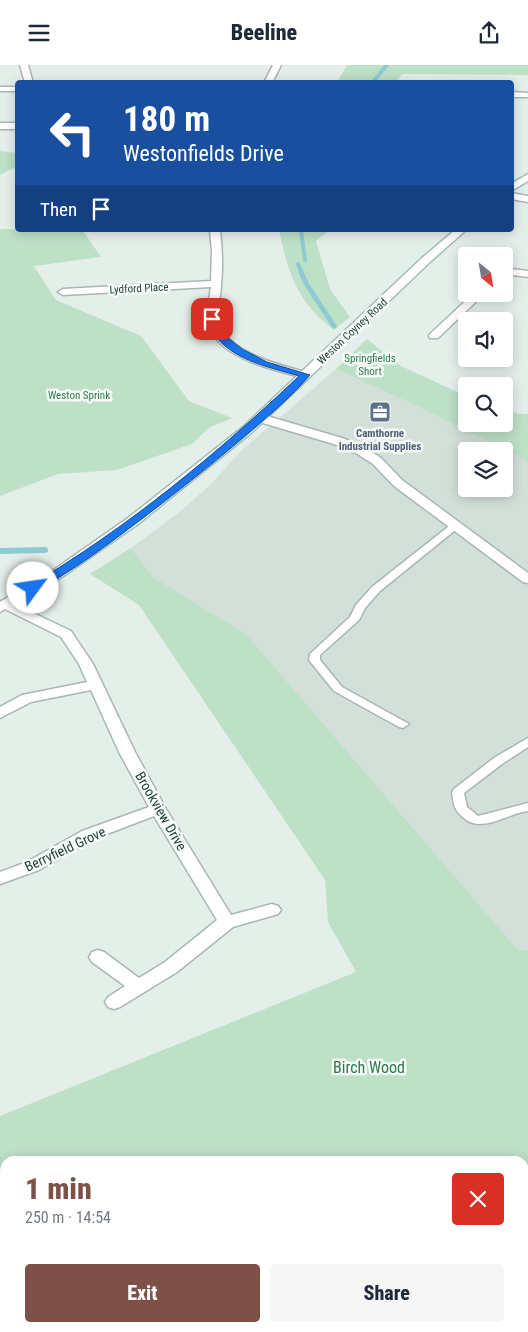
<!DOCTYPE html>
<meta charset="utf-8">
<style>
body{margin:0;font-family:"Roboto Condensed",sans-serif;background:#f6f6f7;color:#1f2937;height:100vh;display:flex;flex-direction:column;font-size:19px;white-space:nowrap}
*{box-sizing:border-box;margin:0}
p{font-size:16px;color:#747a83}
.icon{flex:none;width:28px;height:28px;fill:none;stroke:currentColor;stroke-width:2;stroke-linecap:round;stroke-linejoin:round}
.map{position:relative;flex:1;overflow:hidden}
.details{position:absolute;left:0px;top:1091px;width:529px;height:176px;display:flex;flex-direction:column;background:#fff;border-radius:15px 15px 0 0;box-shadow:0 2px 12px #0003}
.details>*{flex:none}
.top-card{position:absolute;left:15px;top:15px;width:499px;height:152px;border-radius:5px;box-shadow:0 2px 12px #0003;background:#1a4fa0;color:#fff;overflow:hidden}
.needle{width:32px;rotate:150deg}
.fabs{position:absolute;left:458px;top:182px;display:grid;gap:10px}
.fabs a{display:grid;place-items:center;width:55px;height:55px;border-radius:5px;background:#fff;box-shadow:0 2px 12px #0003;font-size:25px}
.pin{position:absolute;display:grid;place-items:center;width:42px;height:42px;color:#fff;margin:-21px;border-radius:10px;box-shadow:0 2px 8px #0006}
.me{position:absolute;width:55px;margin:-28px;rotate:59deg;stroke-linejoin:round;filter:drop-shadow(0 0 4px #0008)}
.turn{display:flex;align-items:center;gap:18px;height:105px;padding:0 25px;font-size:22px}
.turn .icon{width:65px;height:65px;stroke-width:2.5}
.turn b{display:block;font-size:35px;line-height:42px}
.then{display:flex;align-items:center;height:48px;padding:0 25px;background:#0003;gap:10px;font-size:19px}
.round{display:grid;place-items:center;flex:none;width:52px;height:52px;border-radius:5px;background:#f6f6f7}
.summary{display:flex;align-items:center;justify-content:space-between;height:85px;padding:0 25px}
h1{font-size:30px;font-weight:800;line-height:38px;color:#7f5048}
.primary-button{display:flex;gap:10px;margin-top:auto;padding:10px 25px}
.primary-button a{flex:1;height:58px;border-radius:5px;background:#7f5048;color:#fff;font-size:20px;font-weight:800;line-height:58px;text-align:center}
.primary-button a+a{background:#f6f6f7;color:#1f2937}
header{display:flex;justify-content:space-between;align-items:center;height:65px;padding:0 25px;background:#fff;font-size:22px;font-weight:800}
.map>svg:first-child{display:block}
.built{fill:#d3dfd9;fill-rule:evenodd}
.green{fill:#bee0c7}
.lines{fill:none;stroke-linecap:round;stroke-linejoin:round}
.stream-far2{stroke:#8dcad4;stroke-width:4}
.stream-far1{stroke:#8dcad4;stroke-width:5}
.stream{stroke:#8dcad4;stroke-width:6}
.lane-casing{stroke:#a7b7b1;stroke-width:3}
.street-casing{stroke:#a7b7b1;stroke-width:3}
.secondary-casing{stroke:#a3bbb2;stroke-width:3}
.lane{fill:#fff;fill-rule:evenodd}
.street{fill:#fff;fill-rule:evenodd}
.secondary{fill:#fff;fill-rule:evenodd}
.route{fill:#1a73e8;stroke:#114b97}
.labels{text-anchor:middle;stroke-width:5;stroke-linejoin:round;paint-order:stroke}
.far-street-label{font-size:11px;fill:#234139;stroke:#f6fbf8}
.far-park-label{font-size:11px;fill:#2c7949;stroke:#f6fbf8}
.far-service-label{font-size:11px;font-weight:bold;fill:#4e5e75;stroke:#f6fbf8}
.street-label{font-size:14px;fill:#234139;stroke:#f6fbf8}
.near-park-label{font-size:16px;fill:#2c7949;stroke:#f6fbf8}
</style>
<header><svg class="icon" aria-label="menu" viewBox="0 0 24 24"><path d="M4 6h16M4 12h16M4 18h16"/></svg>Beeline<svg class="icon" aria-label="share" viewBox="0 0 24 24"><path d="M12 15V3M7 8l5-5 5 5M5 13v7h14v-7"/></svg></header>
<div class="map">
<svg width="528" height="1267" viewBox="0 0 528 1267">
<rect width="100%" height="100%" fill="#e5efea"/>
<path class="built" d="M336,304L421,343L528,395V884L519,886L246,569L153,512L131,483L182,445L212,418L242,385ZM466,386H504V424H466Z"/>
<path class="green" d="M347,0H528V10L402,9L396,17H337Z
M0,86L18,88L17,101L0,110Z
M0,164L83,166L101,192L34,201L56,235L141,271L189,336L232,353L210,362L192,379L117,405L58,409L0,431Z
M279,165H330L316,176L330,224L350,252L334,265C297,237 288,208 279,165Z
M367,274L401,301L466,331V359H504V344L519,349H528V396L421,343L336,304Z
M131,483L153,512L246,569L519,886L528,884V1108L524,1110V1096H5V1262L56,1263L41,1267H0V1051L356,907L328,857L325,815L139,540L90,509Z"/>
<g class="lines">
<path class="stream-far2" d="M372,18L387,0
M301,165L305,195
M298,199L302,208"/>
<path class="stream-far1" d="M301,207L307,220L334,261"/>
<path class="stream" d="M0,486L45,485"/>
<g class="lane-casing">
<path id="lane" d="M456,457L461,460L459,462L380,526L365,543L359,555L320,590V595L342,622L409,659L403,663L399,662L334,626L309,595L310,589L350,552L356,540L372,522L453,458Z
M528,673V682L502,699L464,728L467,742L478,751L528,738V746C508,748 483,768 465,754C454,745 454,741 452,727L454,724L494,693Z"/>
</g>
<g class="street-casing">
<path id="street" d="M20,0H28L33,18H25Z
M273,0H281L272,18H264Z
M0,22H18V26H0Z
M511,27L528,28V32H511Z
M0,58H18V64H0Z
M511,128L528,131V137L511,134Z
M210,165H220C222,183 223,201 221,219C221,229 218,239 218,249C219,287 280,300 309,308L311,310L309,312L305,313C277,306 223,294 211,265C205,251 209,236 211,222L63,230L58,227L63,224L211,216L212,186Z
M504,203L528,206V212L504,209Z
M473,229H484L438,273H430L429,271L430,269Z
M260,349L342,373L364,382L381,393L402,415L528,508V518L523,517L394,421L373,399L356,388L334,379L256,356L254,353Z
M6,535L71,566L93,599L135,687L166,744L231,850L272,839L278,841L281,845L278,849L233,862L177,907L120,942L114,944L108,942L105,937L108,932L125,921L92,897L89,892L92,887L98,885L104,887L139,913L165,897L217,855L154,751L94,774L39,805L0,819V807L27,797L82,766L149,742L119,687L91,625L31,637L0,653V642L22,630L87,617L79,599L61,572L1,542V536Z
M415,1262H444L442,1267H413Z
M493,1262H517L519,1267H495Z"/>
</g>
<g class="secondary-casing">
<path id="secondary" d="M528,109V116L511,126V119Z
M455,165H466L430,197L251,368L138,459L65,510L0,547V537L55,504L128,453L243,362L422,193Z"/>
</g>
<use href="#lane" class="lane"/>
<use href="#street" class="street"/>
<use href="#secondary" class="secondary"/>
</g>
<path class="route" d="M210,253H215L224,270L242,284L267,297L310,310C293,330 270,350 250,367C224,390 51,531 29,525L28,523L29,521C127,463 217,389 299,311C272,303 236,296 217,273C213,268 211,260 208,254Z"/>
<defs>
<g id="office-square" transform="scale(1.125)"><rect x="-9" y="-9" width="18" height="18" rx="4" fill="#5c6f8a" stroke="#f6fbf8"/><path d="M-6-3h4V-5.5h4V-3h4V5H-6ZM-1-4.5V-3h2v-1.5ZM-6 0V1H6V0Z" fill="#fff"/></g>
</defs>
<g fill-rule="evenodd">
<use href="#office-square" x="380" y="347"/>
</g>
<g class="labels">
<g class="far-street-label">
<text transform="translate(139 223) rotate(-3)" y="4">Lydford Place</text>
<text transform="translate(352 266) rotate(-43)" y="4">Weston Coyney Road</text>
</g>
<g class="far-park-label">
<text x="370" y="297">Springfields<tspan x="370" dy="13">Short</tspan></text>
<text x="79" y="334">Weston Sprink</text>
</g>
<g class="far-service-label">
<text x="380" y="372">Camthorne<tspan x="380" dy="13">Industrial Supplies</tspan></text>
</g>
<g class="street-label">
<text transform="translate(161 746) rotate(60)" y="5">Brookview Drive</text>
<text transform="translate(65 784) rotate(-25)" y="5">Berryfield Grove</text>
</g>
<g class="near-park-label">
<text x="369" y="1008">Birch Wood</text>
</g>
</g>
</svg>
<div class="fabs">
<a><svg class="needle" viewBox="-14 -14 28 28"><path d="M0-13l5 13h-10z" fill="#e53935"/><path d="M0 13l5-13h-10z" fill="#747a83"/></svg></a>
<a><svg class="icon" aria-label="sound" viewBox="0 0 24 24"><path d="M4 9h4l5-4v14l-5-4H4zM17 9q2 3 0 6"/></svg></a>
<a><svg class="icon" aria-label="search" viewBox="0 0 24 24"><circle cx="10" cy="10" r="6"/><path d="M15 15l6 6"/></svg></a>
<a><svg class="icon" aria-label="layers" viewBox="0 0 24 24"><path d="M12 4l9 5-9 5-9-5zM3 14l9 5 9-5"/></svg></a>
</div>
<div class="pin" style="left:212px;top:254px;background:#d93025"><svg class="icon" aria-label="arrive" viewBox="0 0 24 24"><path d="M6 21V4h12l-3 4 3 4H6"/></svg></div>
<svg class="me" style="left:33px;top:523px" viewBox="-20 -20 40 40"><circle r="19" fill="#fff"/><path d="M0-13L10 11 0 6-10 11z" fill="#1a73e8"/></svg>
<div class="top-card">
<div class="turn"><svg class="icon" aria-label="left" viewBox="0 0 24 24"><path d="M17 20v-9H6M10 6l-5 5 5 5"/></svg><div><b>180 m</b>Westonfields Drive</div></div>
<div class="then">Then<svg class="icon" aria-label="arrive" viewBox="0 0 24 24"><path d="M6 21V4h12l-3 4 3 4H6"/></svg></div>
</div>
<section class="details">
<div class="summary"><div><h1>1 min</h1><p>250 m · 14:54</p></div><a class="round" style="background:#d93025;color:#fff"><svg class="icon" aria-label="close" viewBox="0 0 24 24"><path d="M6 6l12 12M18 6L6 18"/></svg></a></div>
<div class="primary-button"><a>Exit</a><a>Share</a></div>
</section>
</div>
